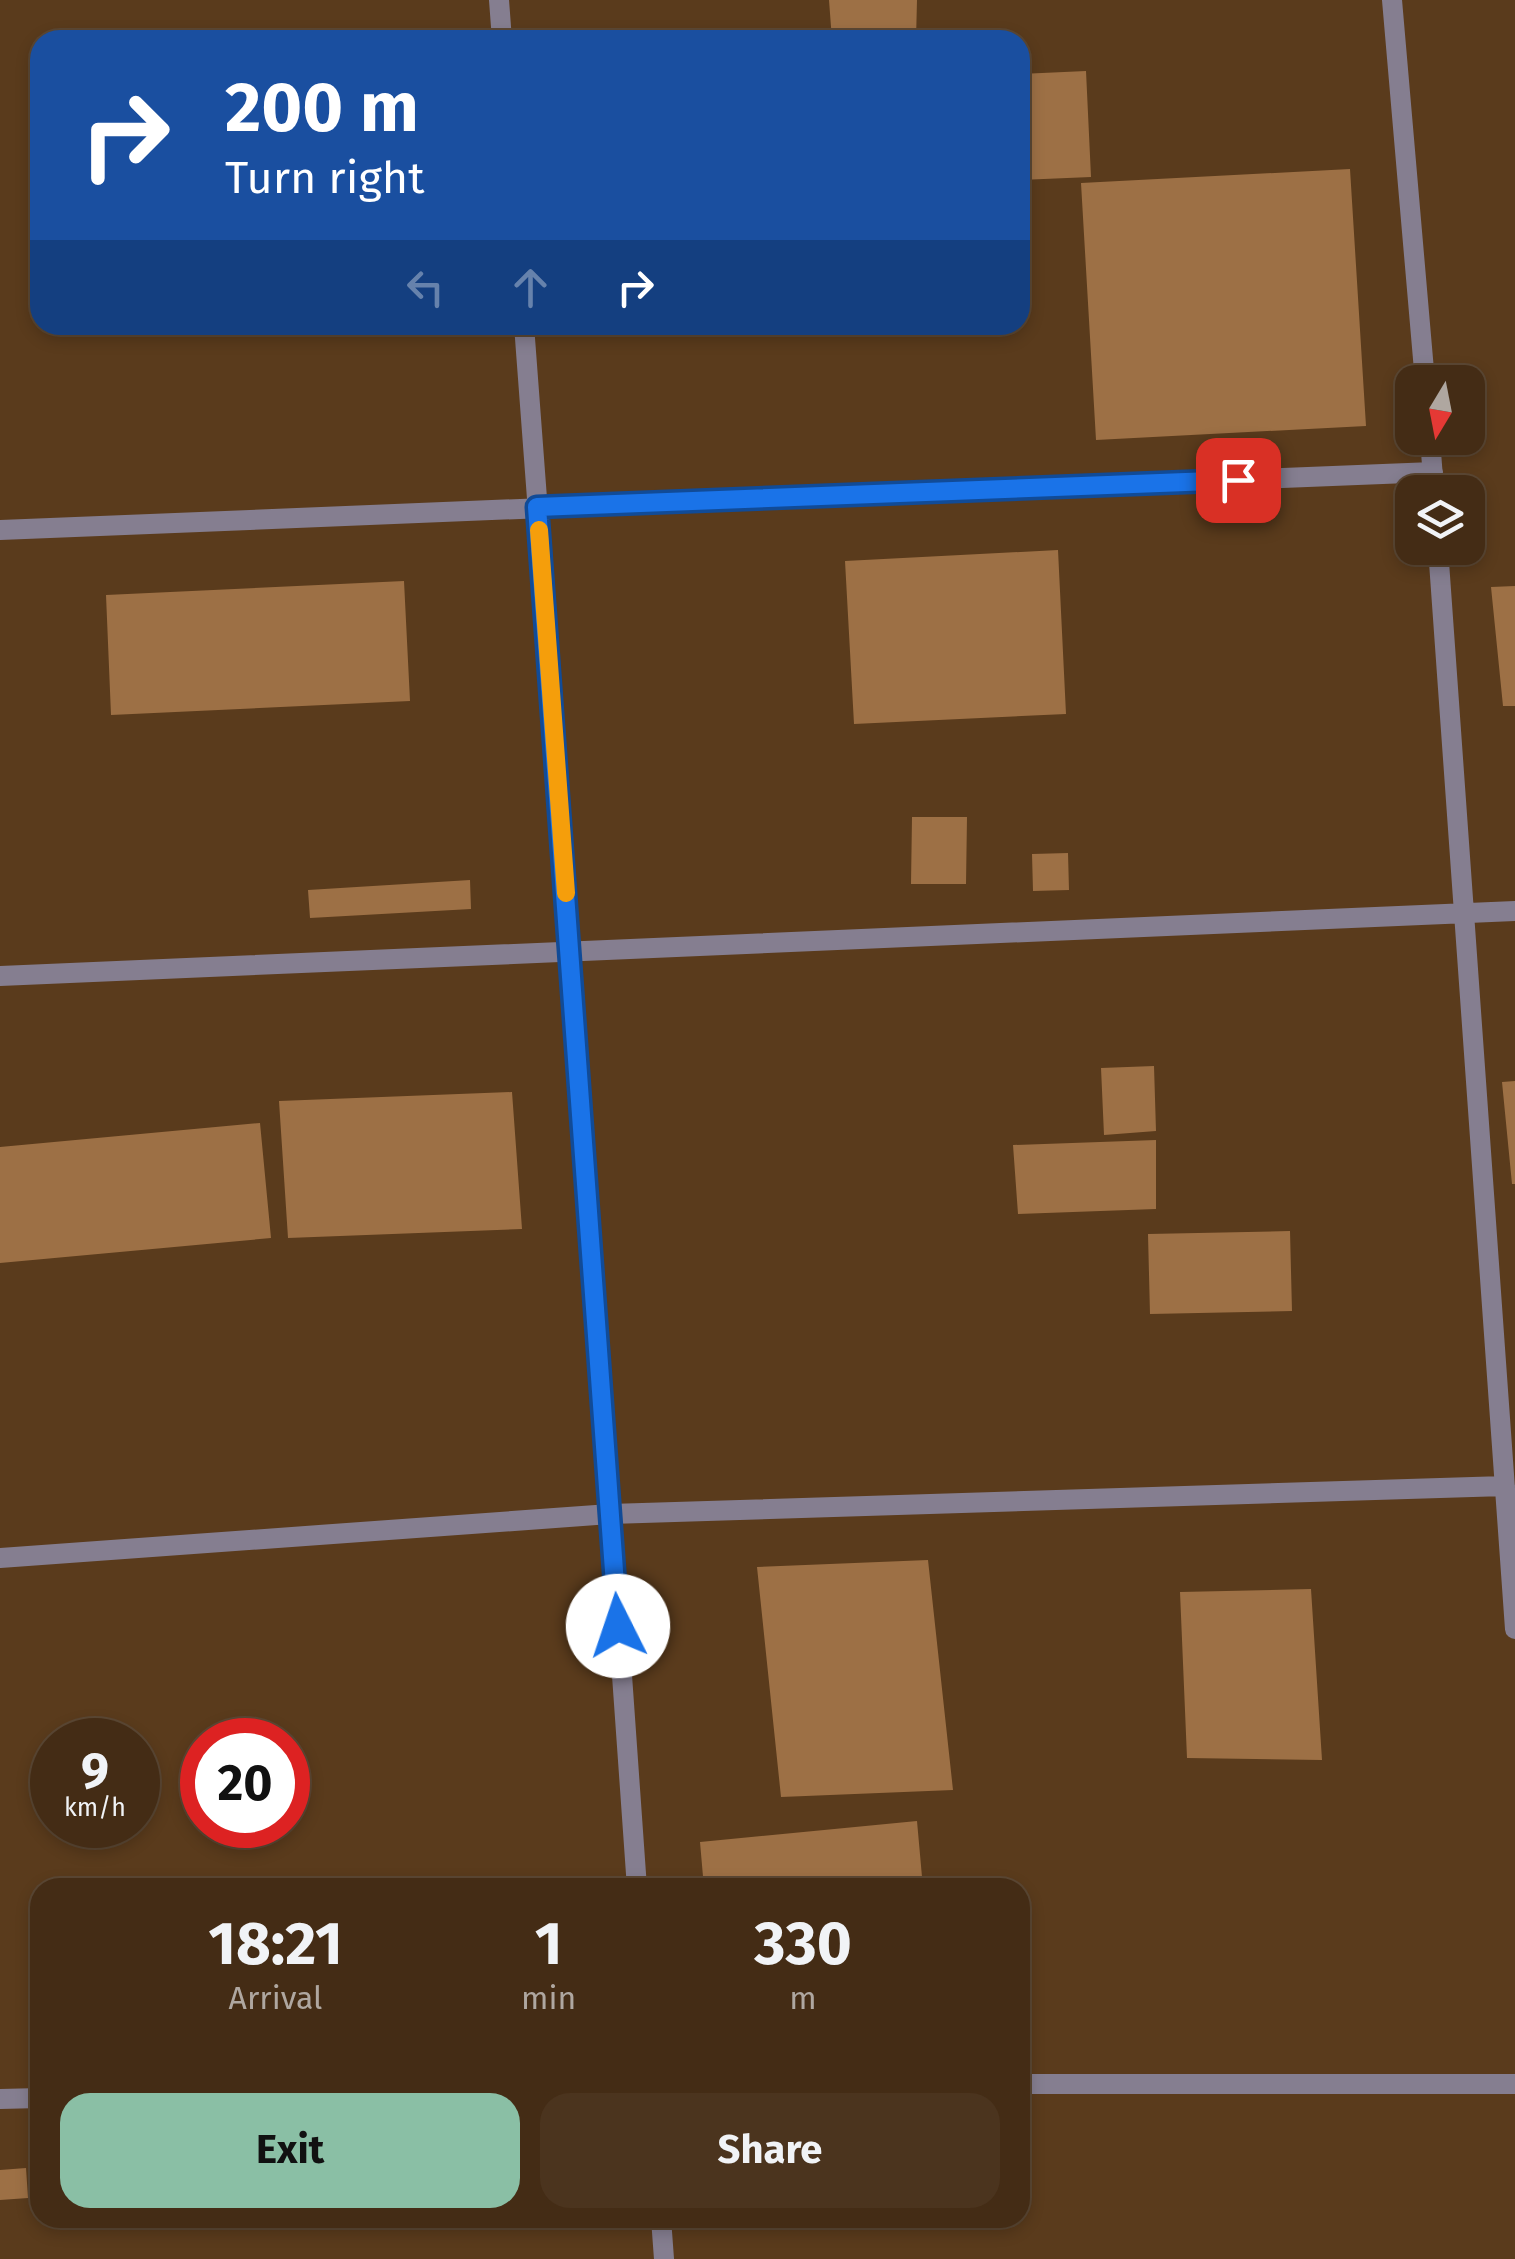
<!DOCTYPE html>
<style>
body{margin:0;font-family:"Fira Sans",sans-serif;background:#4b341e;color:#f1f3f6;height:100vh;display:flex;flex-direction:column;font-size:38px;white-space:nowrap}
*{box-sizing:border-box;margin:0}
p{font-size:32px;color:#afa7a0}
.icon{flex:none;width:55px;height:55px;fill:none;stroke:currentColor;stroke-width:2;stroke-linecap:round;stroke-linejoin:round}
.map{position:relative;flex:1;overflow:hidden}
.side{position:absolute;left:30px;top:1878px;width:1000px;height:350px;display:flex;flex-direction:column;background:#442c15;border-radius:30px;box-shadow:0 5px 15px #0003,0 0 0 2px #5c4834}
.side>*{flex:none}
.hud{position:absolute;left:30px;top:30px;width:1000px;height:305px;border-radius:30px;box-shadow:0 5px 15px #0003,0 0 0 2px #5c4834;background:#1a4fa0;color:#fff;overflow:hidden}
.needle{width:65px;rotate:190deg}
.fabs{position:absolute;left:1395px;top:365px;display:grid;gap:20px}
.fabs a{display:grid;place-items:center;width:90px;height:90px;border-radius:20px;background:#442c15;box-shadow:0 5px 15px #0003,0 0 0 2px #5c4834;font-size:50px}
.speed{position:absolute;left:30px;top:1718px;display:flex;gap:20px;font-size:50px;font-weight:700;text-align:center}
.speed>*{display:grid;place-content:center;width:130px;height:130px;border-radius:50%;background:#442c15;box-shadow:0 5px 15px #0003,0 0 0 2px #5c4834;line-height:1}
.speed small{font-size:25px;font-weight:400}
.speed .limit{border:15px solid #d22;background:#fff;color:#111}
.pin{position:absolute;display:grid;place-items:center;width:85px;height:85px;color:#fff;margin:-42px;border-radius:20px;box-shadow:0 5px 15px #0006}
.me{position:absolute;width:110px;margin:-55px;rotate:356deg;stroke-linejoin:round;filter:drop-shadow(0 0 8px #0008)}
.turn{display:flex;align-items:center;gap:35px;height:210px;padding:0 30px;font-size:45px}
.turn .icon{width:130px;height:130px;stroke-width:2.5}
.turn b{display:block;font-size:70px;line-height:85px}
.lanes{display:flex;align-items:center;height:95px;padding:0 30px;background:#0003;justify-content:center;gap:50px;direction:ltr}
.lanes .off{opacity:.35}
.eta{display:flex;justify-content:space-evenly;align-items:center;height:170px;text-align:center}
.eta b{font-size:60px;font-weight:700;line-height:70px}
.button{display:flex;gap:20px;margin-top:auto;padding:20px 30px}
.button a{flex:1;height:115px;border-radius:30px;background:#8abfa5;color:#111;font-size:40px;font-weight:700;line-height:115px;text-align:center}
.button a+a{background:#4b341e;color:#f1f3f6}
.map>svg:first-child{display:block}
.building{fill:#9d7045}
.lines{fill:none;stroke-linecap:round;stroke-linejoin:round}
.service{stroke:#857e90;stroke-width:20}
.route-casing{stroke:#114b97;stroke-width:25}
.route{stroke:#1a73e8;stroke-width:18}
.slow{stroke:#f59e0b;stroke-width:18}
</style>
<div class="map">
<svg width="1515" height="2259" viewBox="0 0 1515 2259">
<rect width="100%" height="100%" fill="#5a3b1c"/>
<path class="building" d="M829,0H917L916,40H832Z
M1086,71L1091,177L1020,180V74Z
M1350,169L1366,426L1096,440L1081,183Z
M1058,550L1066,714L854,724L845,561Z
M404,581L410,701L111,715L106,595Z
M1515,586V706H1503L1491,587Z
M912,817H967L966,884H911Z
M1068,853L1069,890L1033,891L1032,854Z
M470,880L471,909L310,918L308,890Z
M1154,1066L1156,1131L1104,1135L1101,1068Z
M1515,1081V1184H1512L1502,1082Z
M512,1092L522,1229L288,1238L279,1101Z
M260,1123L271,1238L0,1263V1147Z
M1156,1140V1209L1018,1214L1013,1145Z
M1290,1231L1292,1311L1150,1314L1148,1234Z
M928,1560L953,1790L781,1797L757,1567Z
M1311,1589L1322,1760L1187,1758L1180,1592Z
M917,1821L923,1888H704L700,1842Z
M26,2168L28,2198L0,2200V2170Z"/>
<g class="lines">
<path class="service" d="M499,0L502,40
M1392,0L1425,382
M524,325L571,952L637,1888
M1430,438L1434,492
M0,530L1433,472
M1438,548L1515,1629
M0,976L1515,911
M0,1558L610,1514L1505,1486
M1020,2084H1515
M0,2099L40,2098
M661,2218L664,2259"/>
</g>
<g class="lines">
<g class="route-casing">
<path id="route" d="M618,1626L537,507L1238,480"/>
</g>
<use href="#route" class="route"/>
<path class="slow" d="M539,530L566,893"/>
</g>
</svg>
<div class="fabs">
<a><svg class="needle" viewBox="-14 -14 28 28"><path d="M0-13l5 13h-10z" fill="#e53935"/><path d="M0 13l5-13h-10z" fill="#afa7a0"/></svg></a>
<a><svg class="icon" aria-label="layers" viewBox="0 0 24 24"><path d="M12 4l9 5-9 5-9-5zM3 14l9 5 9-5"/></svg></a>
</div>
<div class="speed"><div>9<small>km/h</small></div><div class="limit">20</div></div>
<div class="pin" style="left:1238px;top:480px;background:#d93025"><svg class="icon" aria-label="arrive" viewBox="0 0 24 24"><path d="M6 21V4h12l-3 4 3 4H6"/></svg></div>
<svg class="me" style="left:618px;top:1626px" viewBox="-20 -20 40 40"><circle r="19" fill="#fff"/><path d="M0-13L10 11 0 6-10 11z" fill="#1a73e8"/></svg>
<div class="hud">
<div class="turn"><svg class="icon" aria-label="right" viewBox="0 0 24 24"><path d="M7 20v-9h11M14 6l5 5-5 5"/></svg><div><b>200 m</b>Turn right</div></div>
<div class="lanes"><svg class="icon off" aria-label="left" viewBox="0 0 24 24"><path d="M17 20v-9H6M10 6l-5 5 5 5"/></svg><svg class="icon off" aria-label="ahead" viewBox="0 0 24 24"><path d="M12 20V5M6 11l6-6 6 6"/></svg><svg class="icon" aria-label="right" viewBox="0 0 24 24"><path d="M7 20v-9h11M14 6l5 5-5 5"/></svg></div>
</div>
<section class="side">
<div class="eta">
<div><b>18:21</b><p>Arrival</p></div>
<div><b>1</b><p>min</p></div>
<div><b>330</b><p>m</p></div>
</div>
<div class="button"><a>Exit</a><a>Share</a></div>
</section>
</div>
